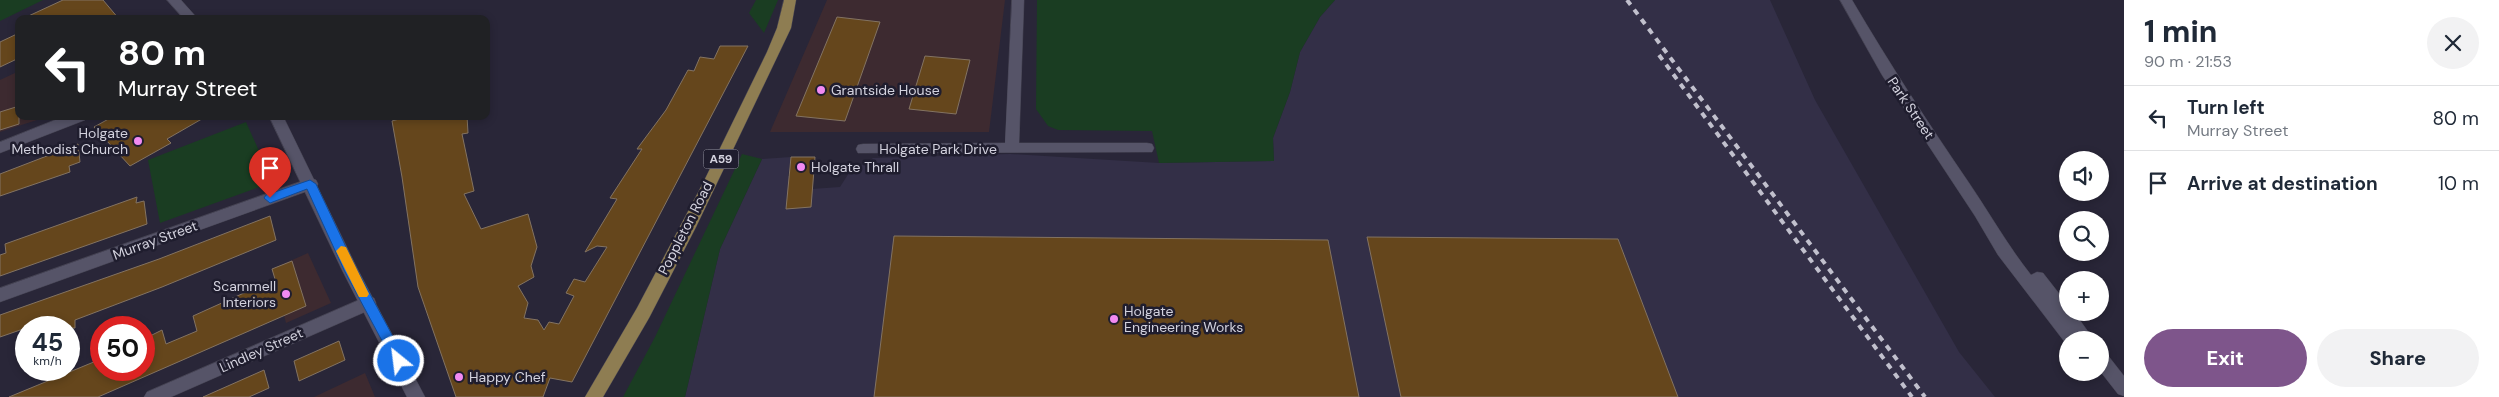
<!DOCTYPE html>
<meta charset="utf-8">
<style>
body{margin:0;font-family:"DM Sans",sans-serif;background:#f2f2f3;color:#1f2937;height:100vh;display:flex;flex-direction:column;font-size:19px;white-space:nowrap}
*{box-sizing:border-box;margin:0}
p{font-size:16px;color:#747a83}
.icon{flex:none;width:28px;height:28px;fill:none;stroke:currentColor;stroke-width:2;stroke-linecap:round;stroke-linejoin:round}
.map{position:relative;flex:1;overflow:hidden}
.drawer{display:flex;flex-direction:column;background:#fff;width:375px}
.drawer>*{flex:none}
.top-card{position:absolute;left:15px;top:15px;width:475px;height:105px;border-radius:10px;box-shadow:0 2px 8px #0003;background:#202124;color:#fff;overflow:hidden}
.tools{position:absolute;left:2059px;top:151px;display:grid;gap:10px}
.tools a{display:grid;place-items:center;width:50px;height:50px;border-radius:50%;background:#fff;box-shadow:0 2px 8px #0003;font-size:25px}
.speed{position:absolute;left:15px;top:316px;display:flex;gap:10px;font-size:25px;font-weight:700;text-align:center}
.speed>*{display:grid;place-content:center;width:65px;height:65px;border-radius:50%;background:#fff;box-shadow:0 2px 8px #0003;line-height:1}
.speed small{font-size:12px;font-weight:400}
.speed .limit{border:8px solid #d22;background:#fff;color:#111}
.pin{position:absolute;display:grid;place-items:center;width:42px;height:42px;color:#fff;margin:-51px -21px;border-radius:50% 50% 50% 0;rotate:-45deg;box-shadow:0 0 5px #0007}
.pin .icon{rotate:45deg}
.me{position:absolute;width:55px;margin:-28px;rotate:331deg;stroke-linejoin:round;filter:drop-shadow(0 0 4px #0008)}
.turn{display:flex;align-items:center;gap:18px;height:105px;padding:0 20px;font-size:22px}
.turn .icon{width:65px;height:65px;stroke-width:2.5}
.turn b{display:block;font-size:35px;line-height:42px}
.round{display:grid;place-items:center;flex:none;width:52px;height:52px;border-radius:26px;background:#f2f2f3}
.overview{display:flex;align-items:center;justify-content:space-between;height:85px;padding:0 20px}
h1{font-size:30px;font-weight:800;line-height:38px}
.primary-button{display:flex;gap:10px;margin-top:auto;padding:10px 20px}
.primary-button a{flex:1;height:58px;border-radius:30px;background:#7e558b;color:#fff;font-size:20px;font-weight:800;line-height:58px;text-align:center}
.primary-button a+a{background:#f2f2f3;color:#1f2937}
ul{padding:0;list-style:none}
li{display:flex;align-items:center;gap:15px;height:65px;padding:0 20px;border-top:1px solid #e0e1e3}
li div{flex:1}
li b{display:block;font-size:19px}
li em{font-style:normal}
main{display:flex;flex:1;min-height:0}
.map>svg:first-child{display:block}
.commercial{fill:#3d2a30}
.built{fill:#332f47}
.green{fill:#1a3d22}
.building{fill:#65461c;stroke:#837362}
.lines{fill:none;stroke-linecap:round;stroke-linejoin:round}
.street-casing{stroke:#444251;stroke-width:1}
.secondary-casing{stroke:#444251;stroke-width:1}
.primary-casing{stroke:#444251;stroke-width:1}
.street{fill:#565468;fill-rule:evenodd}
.secondary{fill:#565468;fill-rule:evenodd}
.primary{fill:#8e7d52;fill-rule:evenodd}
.rail{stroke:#c1c0cd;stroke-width:4;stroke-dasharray:6 6;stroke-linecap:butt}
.route{fill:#1a73e8;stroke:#114b97}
.slow{fill:#f59e0b}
.poi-dot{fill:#f28af2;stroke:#1f1d2e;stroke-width:2}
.labels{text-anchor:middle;stroke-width:5;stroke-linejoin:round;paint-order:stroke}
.shield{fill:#1f1d2e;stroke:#9d9ca9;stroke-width:1}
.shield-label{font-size:12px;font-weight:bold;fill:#d3d2de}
.poi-label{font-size:14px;fill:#d3d2de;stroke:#1f1d2e;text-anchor:start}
.street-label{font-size:14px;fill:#d3d2de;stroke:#1f1d2e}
</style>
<main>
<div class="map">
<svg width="2124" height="397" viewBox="0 0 2124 397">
<rect width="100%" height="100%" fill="#292638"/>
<path class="commercial" d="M827,0H1005L989,132H770Z
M17,72L19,116L46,117L0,132V80Z
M308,253L331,303L286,323L272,269Z
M365,373L375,397H314Z"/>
<path class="built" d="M1335,0H1770L1815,100L1959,352L1995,397H685L720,249L762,159L791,157L788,176H812V189L840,187L849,173L873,158L1010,154L1159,163L1274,161L1273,138L1290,92L1300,52L1320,17Z"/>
<path class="green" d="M0,0H43L0,21Z
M756,0H778L764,33L749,13Z
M1037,0H1335L1320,17L1300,52L1290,92L1273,138L1274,161L1159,163L1152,131L1058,130L1048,126L1036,109Z
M246,122L273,182L160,223L148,160Z
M742,154L762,159L720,249L685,397H623L655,337Z"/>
<path class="building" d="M63,0H103L119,19H22Z
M837,17L880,22L845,121L796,116Z
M19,33V58L0,67V42Z
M720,46H748L572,382L550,378L543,397H456L418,287L402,177L392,121L410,116H467L468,133L462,134L474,191L464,194L481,229L528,214L537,247L531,266L534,277L518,286L528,303L524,318L538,320L544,330L549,322L559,324L574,296L566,293L574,279L585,282L607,247L597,246L585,252L617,199L610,198L642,149H637L666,110L688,70L694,71L700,57L714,59Z
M925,56L970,60L956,114L909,109Z
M19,106V124L0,130V112Z
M114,116H207L167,139L171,143L130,166L94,127Z
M78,144L80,162L69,166L70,172L0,196V174Z
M791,157H815L811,207L786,209Z
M137,197L136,203L144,201L147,224L0,276V255L6,253L5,244Z
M270,216L276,240L162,287L75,320V328H26L0,337V315L159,259Z
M894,236L1328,240L1359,397H874Z
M1367,237L1618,239L1678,397H1401Z
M292,261L306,306L98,397H9L101,359V370H144V339L162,330L166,344L197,331L193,316L275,279L272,269Z
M339,341L345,360L299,381L294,361Z
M264,370L269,388L249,397H203Z"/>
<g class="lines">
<g class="street-casing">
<path id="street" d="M1012,0H1024L1019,143H1147L1152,144L1154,148L1152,152L858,153L856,149L858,145L863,144L1005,143Z
M65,116H87L85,120L0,153V142Z
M311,178L316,180L318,184L316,188L0,302V288Z
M368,296L374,298L376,303L374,308L171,397H144L147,392Z"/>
</g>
<g class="secondary-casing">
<path id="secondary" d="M167,0H181L198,19H184Z
M1840,0H1852C1889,63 1928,123 1969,183C1990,214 2008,246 2031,275L2037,272L2043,273L2068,305V312H2074L2094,340H2068L2067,345L1998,255L1975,216L1882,75Z
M269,116H283L357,268L425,397H407L342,270Z
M2100,351L2106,353L2124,376V396L2118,394L2100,371Z"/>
</g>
<g class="primary-casing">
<path id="primary" d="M784,0H796L791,28L696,227L649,318L603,397H585L637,308L703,183L767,52L777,28Z"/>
</g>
<use href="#street" class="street"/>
<use href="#secondary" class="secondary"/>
<use href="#primary" class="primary"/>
<path class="rail" d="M1627,0L1925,397
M1659,55L1912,397"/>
</g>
<path class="route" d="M310,180L316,184L356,268L404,357L405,361L404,365H395L344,270L307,189L270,203L264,198L266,195Z"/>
<path class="slow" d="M341,246L346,247L367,290L369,294L367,297H359L336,251Z"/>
<g class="poi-dot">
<circle cx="821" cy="90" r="5"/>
<circle cx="138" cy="141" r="5"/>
<circle cx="801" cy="167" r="5"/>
<circle cx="286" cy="294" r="5"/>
<circle cx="1114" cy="319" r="5"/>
<circle cx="459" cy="377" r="5"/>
</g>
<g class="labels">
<rect class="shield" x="703.5" y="149.5" width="35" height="19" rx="4"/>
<g class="shield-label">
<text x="721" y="163">A59</text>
</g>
<g class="poi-label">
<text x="831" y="95">Grantside House</text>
<text x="128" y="138" text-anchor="end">Holgate<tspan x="128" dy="16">Methodist Church</tspan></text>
<text x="811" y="172">Holgate Thrall</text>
<text x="276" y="291" text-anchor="end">Scammell<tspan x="276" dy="16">Interiors</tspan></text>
<text x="1124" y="316">Holgate<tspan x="1124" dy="16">Engineering Works</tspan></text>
<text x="469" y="382">Happy Chef</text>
</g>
<g class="street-label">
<text transform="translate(1911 108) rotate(56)" y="5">Park Street</text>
<text x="938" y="154">Holgate Park Drive</text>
<text transform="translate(685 228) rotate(-63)" y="5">Poppleton Road</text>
<text transform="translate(155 240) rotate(-20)" y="5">Murray Street</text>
<text transform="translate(261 350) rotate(-24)" y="5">Lindley Street</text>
</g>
</g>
</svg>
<div class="tools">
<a><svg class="icon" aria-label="sound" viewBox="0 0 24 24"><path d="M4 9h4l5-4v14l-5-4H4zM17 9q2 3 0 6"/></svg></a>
<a><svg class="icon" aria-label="search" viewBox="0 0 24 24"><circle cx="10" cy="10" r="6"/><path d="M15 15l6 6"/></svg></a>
<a>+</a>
<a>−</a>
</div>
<div class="speed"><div>45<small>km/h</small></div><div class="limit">50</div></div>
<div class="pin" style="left:270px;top:198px;background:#d93025"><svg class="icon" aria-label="arrive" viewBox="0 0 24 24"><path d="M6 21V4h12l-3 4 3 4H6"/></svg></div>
<svg class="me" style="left:399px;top:361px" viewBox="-20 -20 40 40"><circle r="17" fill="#1a73e8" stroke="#fff" stroke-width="3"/><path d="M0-11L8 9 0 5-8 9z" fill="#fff"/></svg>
<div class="top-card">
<div class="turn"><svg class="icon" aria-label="left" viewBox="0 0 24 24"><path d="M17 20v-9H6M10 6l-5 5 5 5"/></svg><div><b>80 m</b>Murray Street</div></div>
</div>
</div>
<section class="drawer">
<div class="overview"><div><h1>1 min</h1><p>90 m · 21:53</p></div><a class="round"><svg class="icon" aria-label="close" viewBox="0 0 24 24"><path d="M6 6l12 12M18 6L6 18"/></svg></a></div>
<ul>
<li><svg class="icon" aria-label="left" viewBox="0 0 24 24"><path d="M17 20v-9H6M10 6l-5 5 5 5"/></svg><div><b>Turn left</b><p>Murray Street</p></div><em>80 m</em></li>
<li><svg class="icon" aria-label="arrive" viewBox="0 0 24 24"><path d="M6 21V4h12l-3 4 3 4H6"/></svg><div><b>Arrive at destination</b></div><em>10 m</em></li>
</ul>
<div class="primary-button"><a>Exit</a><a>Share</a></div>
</section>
</main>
